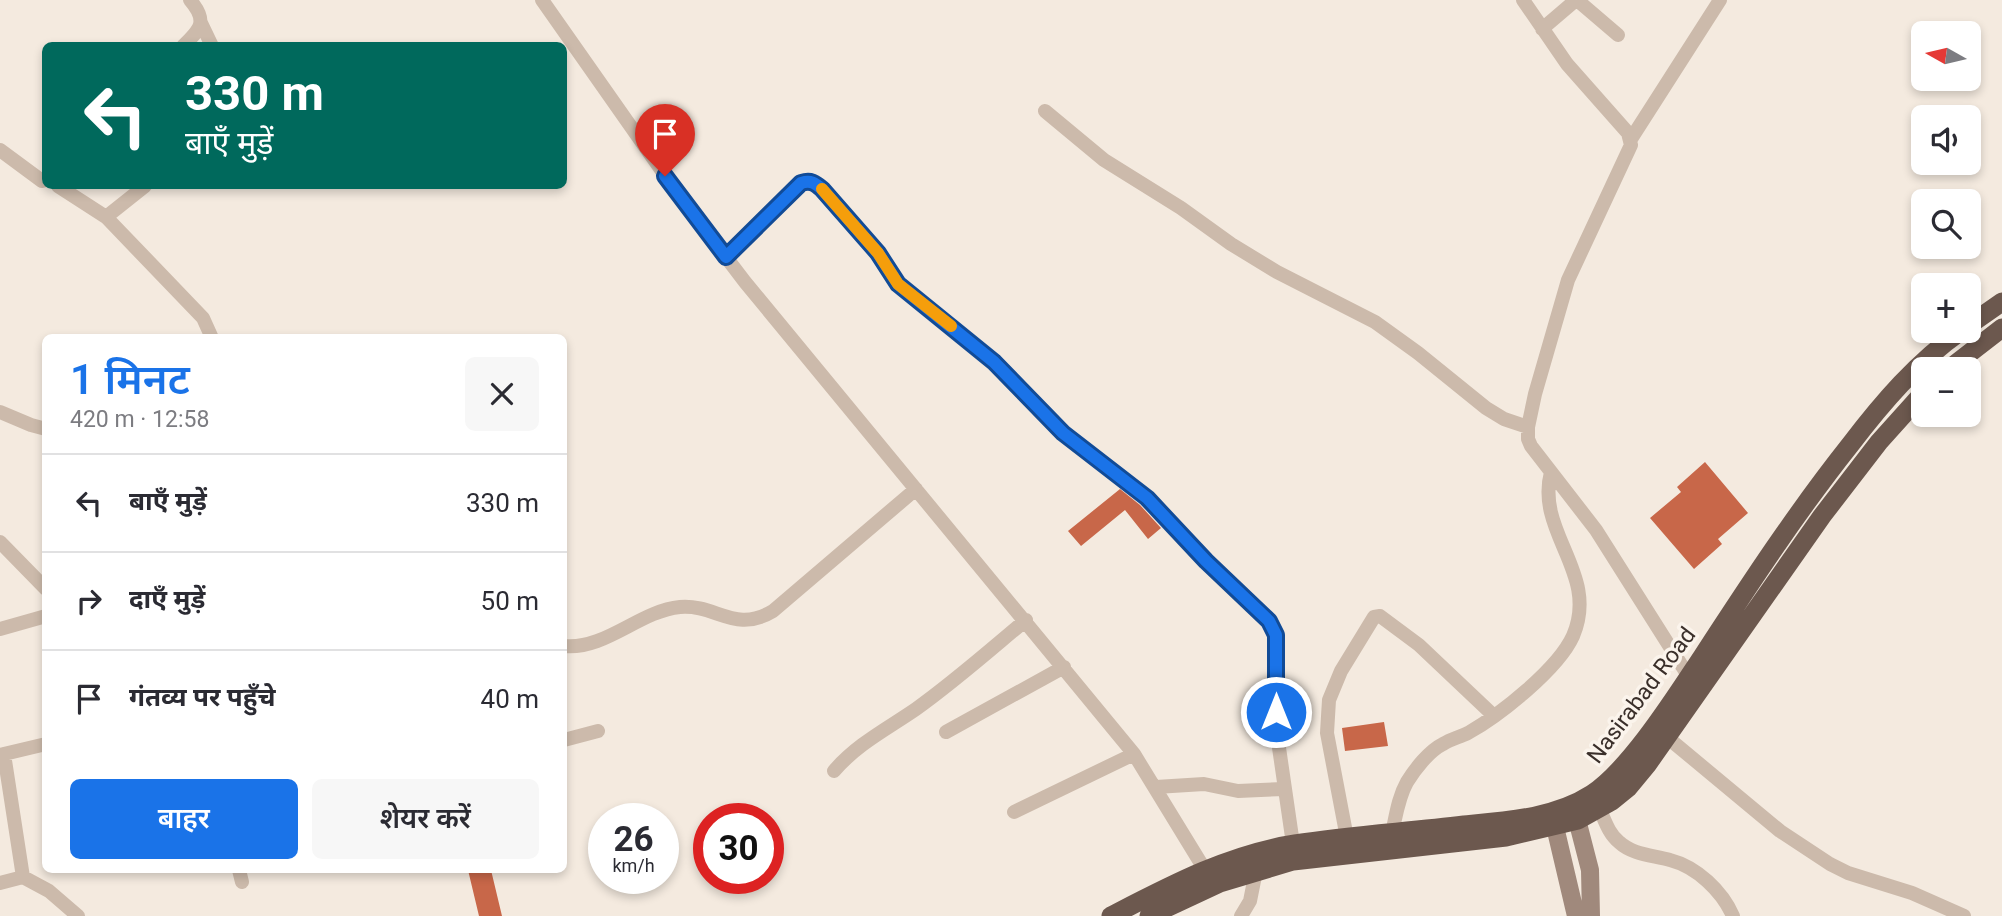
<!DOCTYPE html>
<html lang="hi">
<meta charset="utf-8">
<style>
body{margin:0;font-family:Roboto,"Noto Sans Devanagari",sans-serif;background:#f7f7f7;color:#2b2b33;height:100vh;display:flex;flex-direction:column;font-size:26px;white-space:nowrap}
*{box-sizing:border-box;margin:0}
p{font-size:23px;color:#7c7c81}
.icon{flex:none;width:38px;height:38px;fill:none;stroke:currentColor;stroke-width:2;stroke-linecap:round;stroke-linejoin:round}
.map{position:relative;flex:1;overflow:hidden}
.panel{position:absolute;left:42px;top:334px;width:525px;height:539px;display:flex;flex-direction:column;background:#fff;border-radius:10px;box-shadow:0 4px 10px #0003}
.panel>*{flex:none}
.hud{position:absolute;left:42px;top:42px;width:525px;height:147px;border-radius:10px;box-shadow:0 4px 10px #0003;background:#00695c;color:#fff;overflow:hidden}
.needle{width:46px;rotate:278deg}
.controls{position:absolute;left:1911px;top:21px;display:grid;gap:14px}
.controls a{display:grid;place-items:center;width:70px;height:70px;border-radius:10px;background:#fff;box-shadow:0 4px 10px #0003;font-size:35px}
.speed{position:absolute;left:588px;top:803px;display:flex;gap:14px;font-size:35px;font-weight:700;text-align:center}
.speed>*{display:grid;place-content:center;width:91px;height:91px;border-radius:50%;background:#fff;box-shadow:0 4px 10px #0003;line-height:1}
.speed small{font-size:18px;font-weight:400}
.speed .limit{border:10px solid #d22;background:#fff;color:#111}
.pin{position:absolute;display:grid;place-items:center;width:60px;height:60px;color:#fff;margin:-72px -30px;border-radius:50% 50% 50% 0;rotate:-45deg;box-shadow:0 0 7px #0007}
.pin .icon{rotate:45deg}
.me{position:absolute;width:77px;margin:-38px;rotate:0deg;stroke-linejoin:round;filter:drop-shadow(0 0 5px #0008)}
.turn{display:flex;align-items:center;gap:24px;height:147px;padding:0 28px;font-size:32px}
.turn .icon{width:91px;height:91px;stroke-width:2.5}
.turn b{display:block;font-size:49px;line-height:60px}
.round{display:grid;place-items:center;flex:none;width:74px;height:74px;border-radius:10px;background:#f7f7f7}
.overview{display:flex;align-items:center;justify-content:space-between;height:119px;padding:0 28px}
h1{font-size:42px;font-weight:600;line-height:52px;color:#1a73e8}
.cta{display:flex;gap:14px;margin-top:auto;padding:14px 28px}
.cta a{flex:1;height:80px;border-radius:10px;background:#1a73e8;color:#fff;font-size:28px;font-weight:600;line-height:80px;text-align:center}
.cta a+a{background:#f7f7f7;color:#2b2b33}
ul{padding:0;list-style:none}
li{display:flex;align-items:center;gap:21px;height:98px;padding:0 28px;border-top:2px solid #e1e1e2}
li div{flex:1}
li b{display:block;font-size:26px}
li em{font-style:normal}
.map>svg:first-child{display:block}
.building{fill:#c86749}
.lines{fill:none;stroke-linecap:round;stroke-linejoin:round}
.minor{stroke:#ccbaab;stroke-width:14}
.secondary{stroke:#a0897c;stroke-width:18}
.trunk{stroke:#6c584e;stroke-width:19}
.route-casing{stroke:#114b97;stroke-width:18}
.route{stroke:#1a73e8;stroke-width:12}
.slow{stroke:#f59e0b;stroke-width:12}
.labels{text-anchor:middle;stroke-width:7;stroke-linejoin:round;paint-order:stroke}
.street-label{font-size:23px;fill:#3a2f2a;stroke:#fbf4ec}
</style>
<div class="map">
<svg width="2002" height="916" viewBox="0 0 2002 916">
<rect width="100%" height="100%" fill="#f4eadf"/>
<path class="building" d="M1705,462L1748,513L1718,539L1722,544L1694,569L1650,518L1681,492L1677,487Z
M1120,489L1140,505L1161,528L1148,539L1125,510L1081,546L1068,531Z
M1384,722L1388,746L1345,751L1342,728Z
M468,870H491L502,916H479Z"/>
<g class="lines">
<path class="minor" d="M542,0L681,198L745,282L1134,754L1205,870
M1523,0L1567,64L1628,133L1631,145L1568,280L1535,394L1528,427V439L1531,446L1596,530L1689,677
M1577,0L1618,35
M201,23L212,46
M1542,29L1576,0
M183,46C201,29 208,21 190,0
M1045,111L1104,160L1181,208L1231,244L1277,272L1375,322L1418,353L1486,408L1504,419L1528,427
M1631,139L1720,0
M0,150L42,181L46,180
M58,186L106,217L203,318L212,338
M106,217L145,186
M726,256L801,183L808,181L814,183L878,253L898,283L994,361L1063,433L1147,498L1206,561L1273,626L1276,635V727L1293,844
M0,412L31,425L46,429
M0,542L46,589
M0,629L46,616
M564,646C606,650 639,611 680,607C716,604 735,634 773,611L916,489
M946,732L1064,667
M1668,738L1780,831L1830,864L1848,873L1912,893L1964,916
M564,740L598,731
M4,754L23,877
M0,755L46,744
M834,771C857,744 887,729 916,709C954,682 990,650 1026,620
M1156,787L1204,784L1238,791L1284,789
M1600,810C1605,821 1609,834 1619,842C1633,855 1653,855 1670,860C1697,867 1722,891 1733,916
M1014,812L1134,754
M1392,833C1396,816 1398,798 1407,782C1415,769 1429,751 1443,744C1451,739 1460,737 1468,733C1500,715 1558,669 1573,636C1600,573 1535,533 1551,472
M1347,838L1327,733L1329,700L1341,671L1374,617L1380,616L1419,645L1493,715
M239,870L242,882
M0,883L23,877L49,891L78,916
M1241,916L1250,901L1256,871"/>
<path class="secondary" d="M1574,808L1590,870L1591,916
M1552,814L1576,916"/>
<path class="trunk" d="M1969,325L2002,302
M1949,369L2002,328
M1111,916C1169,886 1229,854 1295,844C1351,835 1408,832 1464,825C1507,821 1555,818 1592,794C1630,769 1676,696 1702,657C1749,585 1796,513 1850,445C1882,403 1917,362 1961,331
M1149,916L1220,883L1293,861L1506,837L1578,820L1612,801L1628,788L1647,765L1822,516L1879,442L1923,393"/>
</g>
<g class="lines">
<g class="route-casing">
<path id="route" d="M665,176L726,257L801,183C811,180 815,183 822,189L878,253L898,284L994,362L1063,433L1147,498L1206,561L1269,621L1276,635V712"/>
</g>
<use href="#route" class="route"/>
<path class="slow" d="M822,189L878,253L898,284L951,326"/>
</g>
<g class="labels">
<g class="street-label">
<text transform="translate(1641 695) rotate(-53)" y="8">Nasirabad Road</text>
</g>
</g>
</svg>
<div class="controls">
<a><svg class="needle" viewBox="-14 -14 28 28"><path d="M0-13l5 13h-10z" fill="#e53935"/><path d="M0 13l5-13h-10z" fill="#7c7c81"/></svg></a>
<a><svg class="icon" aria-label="sound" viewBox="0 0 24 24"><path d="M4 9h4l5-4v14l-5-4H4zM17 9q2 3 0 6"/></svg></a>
<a><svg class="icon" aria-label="search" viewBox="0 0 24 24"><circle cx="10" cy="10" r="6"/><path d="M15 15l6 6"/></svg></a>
<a>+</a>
<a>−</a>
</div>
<div class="speed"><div>26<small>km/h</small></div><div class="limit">30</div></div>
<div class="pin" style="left:665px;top:176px;background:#d93025"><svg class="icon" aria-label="arrive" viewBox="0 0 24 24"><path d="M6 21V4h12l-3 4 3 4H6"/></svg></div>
<svg class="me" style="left:1276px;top:712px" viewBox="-20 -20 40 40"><circle r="17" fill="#1a73e8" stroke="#fff" stroke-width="3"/><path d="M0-11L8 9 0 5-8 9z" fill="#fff"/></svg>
<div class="hud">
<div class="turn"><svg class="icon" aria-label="left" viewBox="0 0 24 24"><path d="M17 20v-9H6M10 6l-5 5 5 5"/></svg><div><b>330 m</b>बाएँ मुड़ें</div></div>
</div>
<section class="panel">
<div class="overview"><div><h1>1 मिनट</h1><p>420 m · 12:58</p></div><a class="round"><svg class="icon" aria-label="close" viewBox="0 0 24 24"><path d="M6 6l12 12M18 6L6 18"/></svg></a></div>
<ul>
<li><svg class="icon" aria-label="left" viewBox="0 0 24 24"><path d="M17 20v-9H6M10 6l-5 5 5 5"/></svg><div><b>बाएँ मुड़ें</b></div><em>330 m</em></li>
<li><svg class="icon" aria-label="right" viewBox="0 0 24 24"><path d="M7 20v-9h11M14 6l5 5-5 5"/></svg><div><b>दाएँ मुड़ें</b></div><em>50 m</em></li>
<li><svg class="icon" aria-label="arrive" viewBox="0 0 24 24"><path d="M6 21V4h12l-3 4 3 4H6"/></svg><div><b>गंतव्य पर पहुँचे</b></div><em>40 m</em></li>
</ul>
<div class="cta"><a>बाहर</a><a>शेयर करें</a></div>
</section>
</div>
